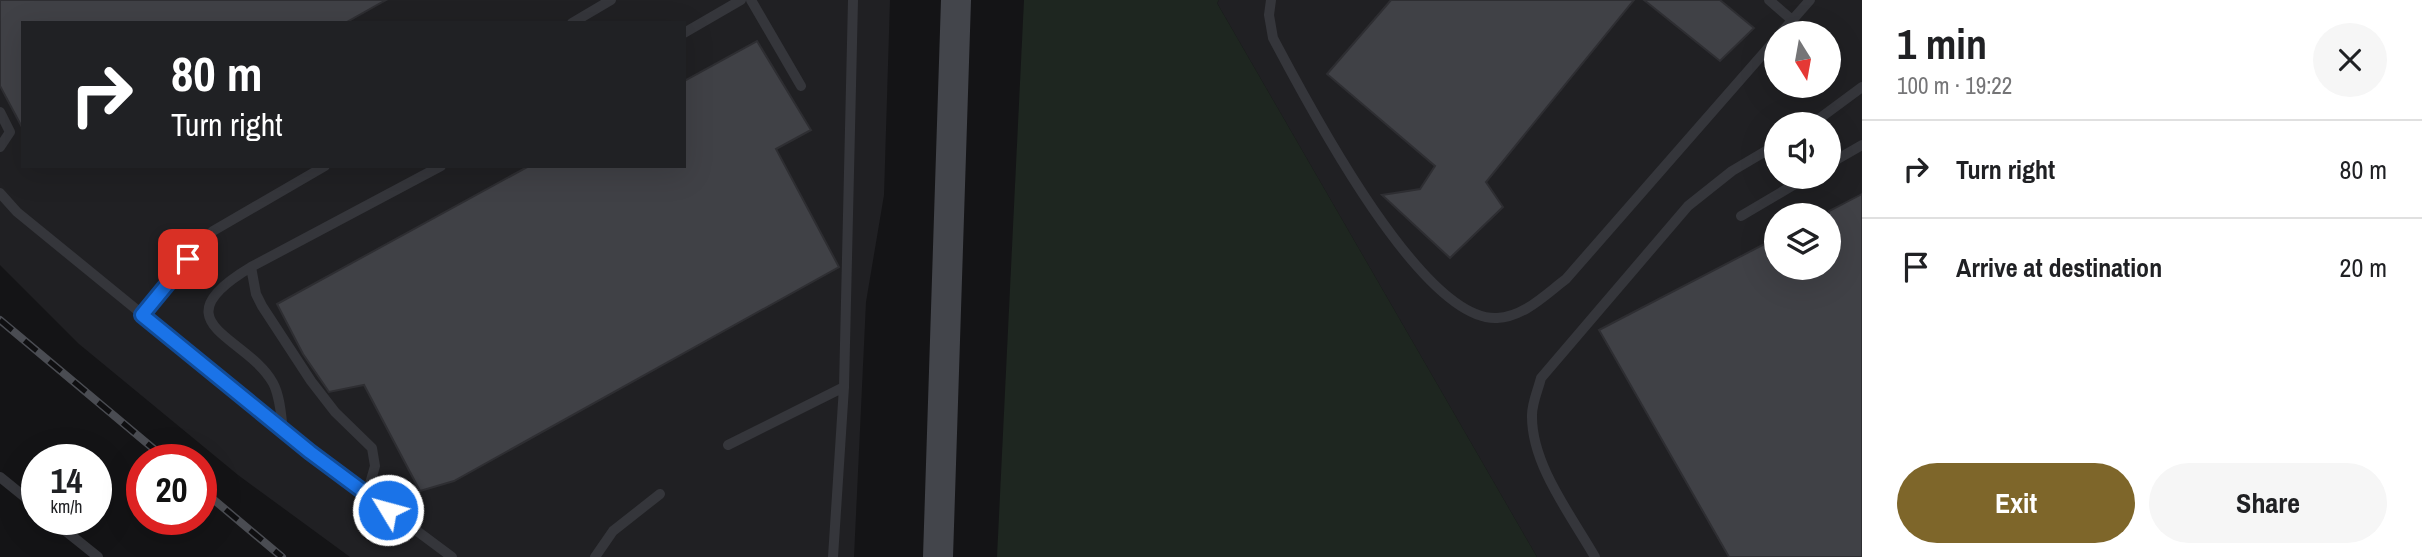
<!DOCTYPE html>
<meta charset="utf-8">
<style>
body{margin:0;font-family:"Archivo Narrow",sans-serif;background:#f6f6f6;color:#202124;height:100vh;display:flex;flex-direction:column;font-size:26px;white-space:nowrap}
*{box-sizing:border-box;margin:0}
p{font-size:23px;color:#757577}
.icon{flex:none;width:38px;height:38px;fill:none;stroke:currentColor;stroke-width:2;stroke-linecap:round;stroke-linejoin:round}
.map{position:relative;flex:1;overflow:hidden}
.details{display:flex;flex-direction:column;background:#fff;width:560px}
.details>*{flex:none}
.top-card{position:absolute;left:21px;top:21px;width:665px;height:147px;border-radius:0px;box-shadow:0 7px 28px #0002;background:#202124;color:#fff;overflow:hidden}
.needle{width:46px;rotate:169deg}
.controls{position:absolute;left:1764px;top:21px;display:grid;gap:14px}
.controls a{display:grid;place-items:center;width:77px;height:77px;border-radius:50%;background:#fff;box-shadow:0 7px 28px #0002;font-size:35px}
.speed{position:absolute;left:21px;top:444px;display:flex;gap:14px;font-size:35px;font-weight:700;text-align:center}
.speed>*{display:grid;place-content:center;width:91px;height:91px;border-radius:50%;background:#fff;box-shadow:0 7px 28px #0002;line-height:1}
.speed small{font-size:18px;font-weight:400}
.speed .limit{border:10px solid #d22;background:#fff;color:#111}
.pin{position:absolute;display:grid;place-items:center;width:60px;height:60px;color:#fff;margin:-30px;border-radius:14px;box-shadow:0 4px 10px #0006}
.me{position:absolute;width:77px;margin:-38px;rotate:307deg;stroke-linejoin:round;filter:drop-shadow(0 0 5px #0008)}
.turn{display:flex;align-items:center;gap:24px;height:147px;padding:0 35px;font-size:32px}
.turn .icon{width:91px;height:91px;stroke-width:2.5}
.turn b{display:block;font-size:49px;line-height:60px}
.round{display:grid;place-items:center;flex:none;width:74px;height:74px;border-radius:37px;background:#f6f6f6}
.summary{display:flex;align-items:center;justify-content:space-between;height:119px;padding:0 35px}
h1{font-size:42px;font-weight:700;line-height:52px}
.primary-button{display:flex;gap:14px;margin-top:auto;padding:14px 35px}
.primary-button a{flex:1;height:80px;border-radius:42px;background:#7e662a;color:#fff;font-size:28px;font-weight:700;line-height:80px;text-align:center}
.primary-button a+a{background:#f6f6f6;color:#202124}
ul{padding:0;list-style:none}
li{display:flex;align-items:center;gap:21px;height:98px;padding:0 35px;border-top:2px solid #e0e0e0}
li div{flex:1}
li b{display:block;font-size:26px}
li em{font-style:normal}
main{display:flex;flex:1;min-height:0}
.map>svg:first-child{display:block}
.built{fill:#202023;fill-rule:evenodd}
.green{fill:#1e2620}
.building{fill:#404146;stroke:#2e2e32;stroke-width:2}
.lines{fill:none;stroke-linecap:round;stroke-linejoin:round}
.lane{stroke:#35363b;stroke-width:10}
.secondary{stroke:#43454b;stroke-width:30}
.rail-casing{stroke:#4a4c52;stroke-width:8}
.rail{stroke:#0f0f11;stroke-width:5;stroke-dasharray:16;stroke-linecap:butt}
.route-casing{stroke:#114b97;stroke-width:18}
.route{stroke:#1a73e8;stroke-width:12}
</style>
<main>
<div class="map">
<svg width="1862" height="557" viewBox="0 0 1862 557">
<rect width="100%" height="100%" fill="#141416"/>
<path class="built" d="M0,0H890L884,195L866,302L854,557H350L238,475L79,344L0,265ZM23,23H684V166H23Z
M1219,0H1862V557H1537L1217,3ZM1776,33H1829V86H1776ZM1776,124H1829V177H1776ZM1776,215H1829V268H1776Z"/>
<path class="green" d="M1024,0H1219L1217,3L1537,557H997Z"/>
<path class="building" d="M0,0H386L345,23H23V129L0,86Z
M1391,0H1634L1486,182L1503,207L1450,258L1382,195L1420,189L1435,166L1327,74Z
M1644,0H1720L1754,28L1720,61Z
M757,41L811,130L776,149L839,267L454,481L420,491L364,385L329,392L303,354L277,304L529,166H684V81Z
M1862,194V557H1729L1599,330L1776,238V268H1829V211Z"/>
<g class="lines">
<path class="lane" d="M751,0L801,86
M1271,0L1269,15L1273,38C1306,100 1421,322 1497,318C1524,317 1546,294 1566,279L1776,39
M1769,0L1792,20
M572,23L611,0
M684,33L741,0
M1781,33L1810,0
M0,112L10,132L0,147
M1812,124L1862,87
M1829,164L1862,145
M0,193L17,212L311,452L452,557
M1741,216L1807,177
M251,267L256,294L262,306L311,381L335,412L372,448L375,466L367,494
M142,315L213,231L325,166
M283,430C281,415 280,396 273,383C246,335 156,324 251,267L441,166
M728,445L844,387
M0,477L37,507
M52,520L98,557
M595,557L613,531L660,494
M833,557L844,387L853,0
M1595,557C1571,515 1531,464 1532,415C1532,403 1538,390 1541,378L1688,206L1732,171L1776,145"/>
<path class="secondary" d="M938,557L956,0"/>
<g class="rail-casing">
<path id="rail" d="M0,320L167,460
M201,489L282,557"/>
</g>
<use href="#rail" class="rail"/>
</g>
<g class="lines">
<g class="route-casing">
<path id="route" d="M188,259L142,315L310,452L388,510"/>
</g>
<use href="#route" class="route"/>
</g>
</svg>
<div class="controls">
<a><svg class="needle" viewBox="-14 -14 28 28"><path d="M0-13l5 13h-10z" fill="#e53935"/><path d="M0 13l5-13h-10z" fill="#757577"/></svg></a>
<a><svg class="icon" aria-label="sound" viewBox="0 0 24 24"><path d="M4 9h4l5-4v14l-5-4H4zM17 9q2 3 0 6"/></svg></a>
<a><svg class="icon" aria-label="layers" viewBox="0 0 24 24"><path d="M12 4l9 5-9 5-9-5zM3 14l9 5 9-5"/></svg></a>
</div>
<div class="speed"><div>14<small>km/h</small></div><div class="limit">20</div></div>
<div class="pin" style="left:188px;top:259px;background:#d93025"><svg class="icon" aria-label="arrive" viewBox="0 0 24 24"><path d="M6 21V4h12l-3 4 3 4H6"/></svg></div>
<svg class="me" style="left:388px;top:510px" viewBox="-20 -20 40 40"><circle r="17" fill="#1a73e8" stroke="#fff" stroke-width="3"/><path d="M0-11L8 9 0 5-8 9z" fill="#fff"/></svg>
<div class="top-card">
<div class="turn"><svg class="icon" aria-label="right" viewBox="0 0 24 24"><path d="M7 20v-9h11M14 6l5 5-5 5"/></svg><div><b>80 m</b>Turn right</div></div>
</div>
</div>
<section class="details">
<div class="summary"><div><h1>1 min</h1><p>100 m · 19:22</p></div><a class="round"><svg class="icon" aria-label="close" viewBox="0 0 24 24"><path d="M6 6l12 12M18 6L6 18"/></svg></a></div>
<ul>
<li><svg class="icon" aria-label="right" viewBox="0 0 24 24"><path d="M7 20v-9h11M14 6l5 5-5 5"/></svg><div><b>Turn right</b></div><em>80 m</em></li>
<li><svg class="icon" aria-label="arrive" viewBox="0 0 24 24"><path d="M6 21V4h12l-3 4 3 4H6"/></svg><div><b>Arrive at destination</b></div><em>20 m</em></li>
</ul>
<div class="primary-button"><a>Exit</a><a>Share</a></div>
</section>
</main>
